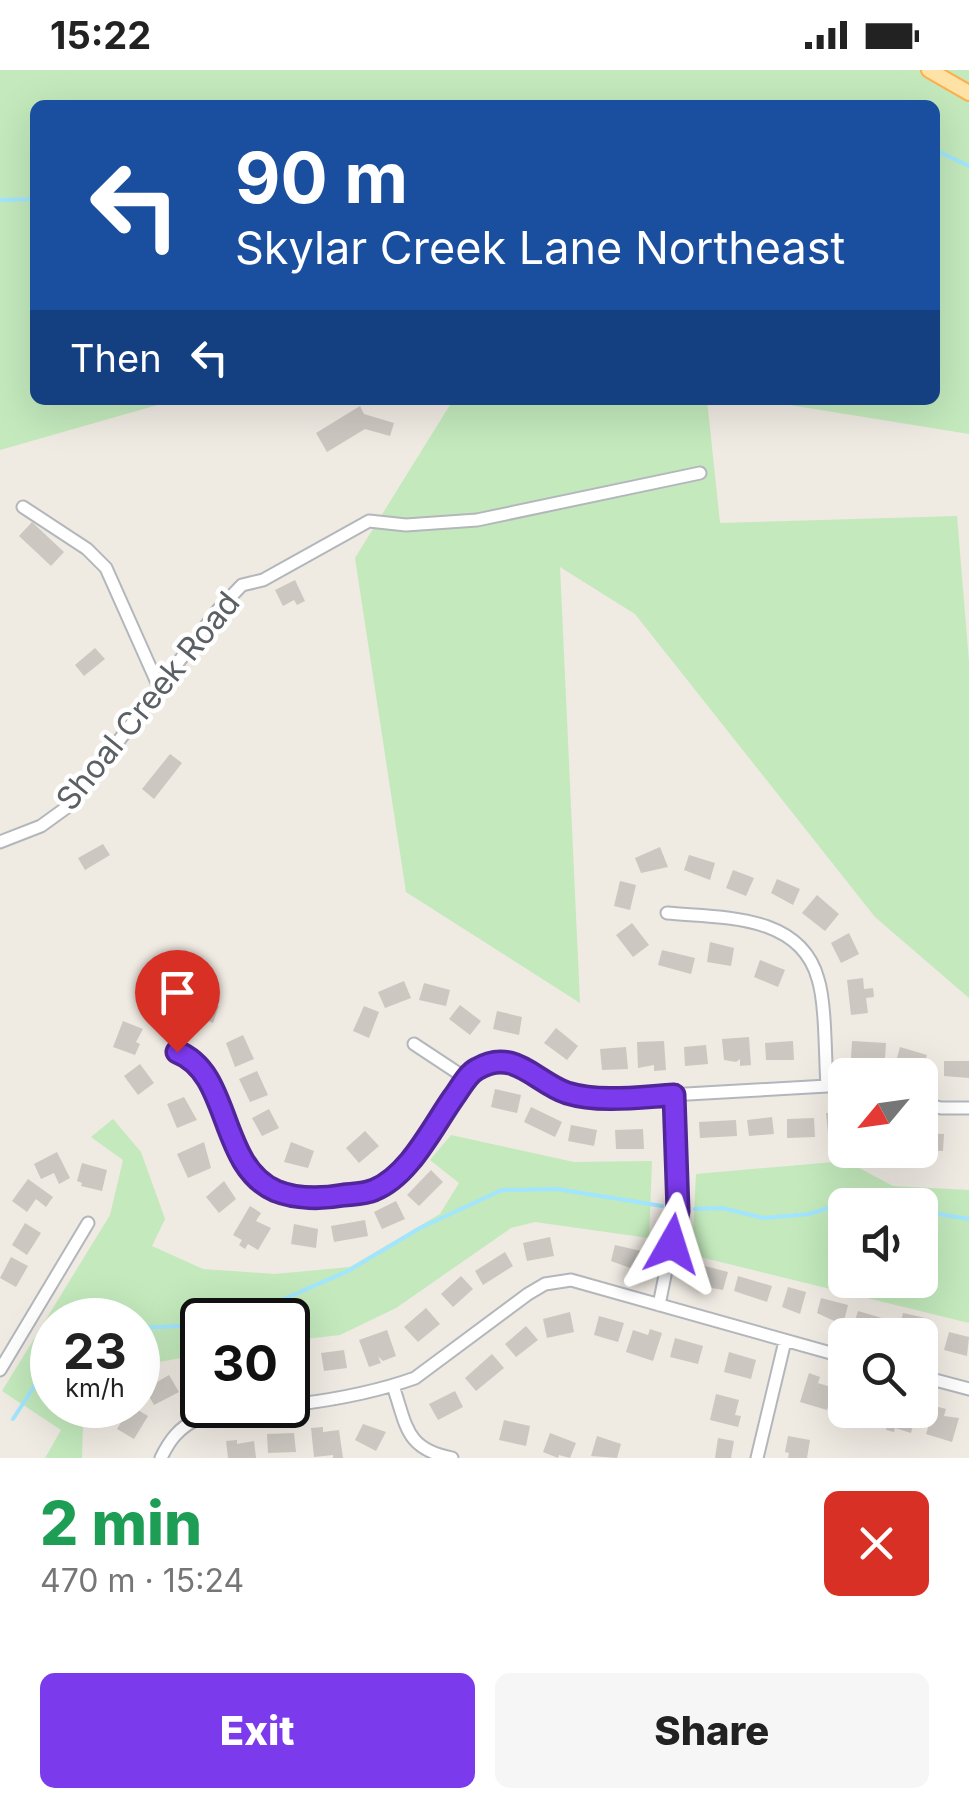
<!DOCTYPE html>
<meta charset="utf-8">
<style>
body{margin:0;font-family:Inter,sans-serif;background:#f6f6f6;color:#222;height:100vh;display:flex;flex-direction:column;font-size:38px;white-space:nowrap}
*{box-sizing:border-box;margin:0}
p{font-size:32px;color:#767676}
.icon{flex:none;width:55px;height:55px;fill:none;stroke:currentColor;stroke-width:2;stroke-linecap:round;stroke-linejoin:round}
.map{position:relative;height:1388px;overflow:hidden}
.details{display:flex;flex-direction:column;background:#fff;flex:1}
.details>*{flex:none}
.guide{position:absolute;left:30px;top:30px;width:910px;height:305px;border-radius:15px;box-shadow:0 10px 40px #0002;background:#1a4fa0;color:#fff;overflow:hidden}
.needle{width:65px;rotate:241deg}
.fabs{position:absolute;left:828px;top:988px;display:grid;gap:20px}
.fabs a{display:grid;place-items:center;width:110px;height:110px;border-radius:15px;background:#fff;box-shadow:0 10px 40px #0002;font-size:50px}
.speed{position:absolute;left:30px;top:1228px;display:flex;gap:20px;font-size:50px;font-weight:700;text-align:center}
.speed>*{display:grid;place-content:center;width:130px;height:130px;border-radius:50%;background:#fff;box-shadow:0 10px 40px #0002;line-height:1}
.speed small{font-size:25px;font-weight:400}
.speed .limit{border:5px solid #111;border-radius:15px;background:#fff;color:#111}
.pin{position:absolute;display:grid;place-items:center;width:85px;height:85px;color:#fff;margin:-102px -42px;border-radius:50% 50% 50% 0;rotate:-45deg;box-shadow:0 0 10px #0007}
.pin .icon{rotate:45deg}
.me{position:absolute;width:110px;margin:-55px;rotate:6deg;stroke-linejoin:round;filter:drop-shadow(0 0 8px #0008)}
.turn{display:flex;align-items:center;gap:35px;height:210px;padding:0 40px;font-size:45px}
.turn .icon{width:130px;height:130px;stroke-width:2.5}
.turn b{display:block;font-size:70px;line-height:85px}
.then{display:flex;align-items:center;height:95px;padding:0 40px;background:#0003;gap:20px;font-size:38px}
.round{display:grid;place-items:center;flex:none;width:105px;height:105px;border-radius:15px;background:#f6f6f6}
.headline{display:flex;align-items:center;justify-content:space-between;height:170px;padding:0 40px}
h1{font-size:60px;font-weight:800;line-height:75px;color:#1e9e55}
.primary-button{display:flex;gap:20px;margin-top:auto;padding:20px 40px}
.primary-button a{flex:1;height:115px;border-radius:15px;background:#7c3aed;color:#fff;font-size:40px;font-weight:800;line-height:115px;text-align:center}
.primary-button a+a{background:#f6f6f6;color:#222}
.status{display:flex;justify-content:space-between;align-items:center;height:70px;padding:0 50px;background:#fff;direction:ltr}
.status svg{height:28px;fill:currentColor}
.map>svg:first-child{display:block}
.green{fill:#c3e9bc;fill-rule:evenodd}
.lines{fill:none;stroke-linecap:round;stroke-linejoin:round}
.stream{stroke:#a1e5ff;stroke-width:4}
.building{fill:#ccc7c1}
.minor-casing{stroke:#b3b7bb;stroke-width:15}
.major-casing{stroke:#feaf4b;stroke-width:18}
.minor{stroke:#fff;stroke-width:11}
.major{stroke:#ffe2a6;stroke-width:14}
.route-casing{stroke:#51269a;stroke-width:25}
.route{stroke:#7c3aed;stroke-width:18}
.labels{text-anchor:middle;stroke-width:9;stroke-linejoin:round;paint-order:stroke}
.street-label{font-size:32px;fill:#5a6064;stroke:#fff}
</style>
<div class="status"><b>15:22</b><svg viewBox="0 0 49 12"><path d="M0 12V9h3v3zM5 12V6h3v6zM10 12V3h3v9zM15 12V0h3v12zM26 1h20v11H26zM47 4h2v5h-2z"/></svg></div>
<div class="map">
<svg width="969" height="1388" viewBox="0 0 969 1388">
<rect width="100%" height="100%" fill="#efeae2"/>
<path class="green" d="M0,0H969V364L759,330H935V35H35V330H175L0,380Z
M453,330H707L720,453L957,446L969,592V928L875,847L635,544L560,497L580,933L406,822L355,488Z
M113,1049L141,1082L165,1149L152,1176L203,1199L275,1204L350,1197L440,1144L459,1113L430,1090L451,1065L574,1092L652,1091L649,1168L535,1152L511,1158L396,1238L340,1265L288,1271V1250H202V1284L138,1296V1250H52V1335H98L83,1351L82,1388H45L61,1360L2,1321L110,1145L123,1090L91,1067Z
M846,1091L893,1116L969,1120V1253L692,1185L696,1104ZM845,1135H920V1210H845Z"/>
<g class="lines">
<path class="stream" d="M935,80L969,96
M0,130L35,129
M695,1139L722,1138L764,1148L809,1144L854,1130L882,1135
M920,1141L969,1149
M236,1250L348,1201L420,1158L502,1120L557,1119L662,1136
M138,1258L202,1255
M13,1349L52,1289"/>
</g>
<path class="building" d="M360,336L364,344L394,353L390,366L365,359L327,382L316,363Z
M32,452L64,482L51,496L19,466Z
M295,510L305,531L297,535L294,530L283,536L275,520Z
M95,578L105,589L84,606L75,595Z
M170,684L182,693L154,729L142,719Z
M103,774L110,785L85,800L78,788Z
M660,777L668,797L641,803L635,788Z
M689,785L715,793L710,810L684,800Z
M733,800L754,808L746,826L726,818Z
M777,809L800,819L793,835L771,823Z
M620,811L636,815L630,840L614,836Z
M817,825L839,844L825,861L802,843Z
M632,853L649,875L633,887L616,865Z
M849,863L859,884L841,893L831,873Z
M710,872L734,878L731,896L707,892Z
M662,880L695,888L691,904L658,895Z
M760,890L785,900L778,917L754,907Z
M863,908L864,919L873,918L874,927L866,928L868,943L851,945L847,910Z
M404,911L411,928L385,938L378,922Z
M424,913L450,920L446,936L419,930Z
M170,923L179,939L158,950L149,935Z
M194,927L219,936L213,953L188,942Z
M460,935L481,951L470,965L449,949Z
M364,936L379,942L369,968L353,961Z
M497,941L522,947L519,965L493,959Z
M123,951L143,959L136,972L140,974L135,985L113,977Z
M556,958L578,976L567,990L544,973Z
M243,965L254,989L235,997L226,973Z
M749,967L751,995L740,996V989L736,992L724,990L722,969Z
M664,971L666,1000L654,1001V995L638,998L637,972Z
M793,971L794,990H766L765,973Z
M852,971L886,973L885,988H851Z
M706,975L708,994L685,996L684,977Z
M626,977L628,999L602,1000L600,979Z
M900,977L927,985L921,1005L904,1001L906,998L895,995Z
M944,991H969V1008L944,1006Z
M140,994L154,1013L138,1025L124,1006Z
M257,1001L268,1025L250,1032L239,1009Z
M495,1019L521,1025L517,1043L491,1037Z
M184,1027L197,1050L177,1058L167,1034Z
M531,1037L562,1052L555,1067L524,1052Z
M269,1039L279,1058L262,1066L252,1048Z
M845,1042V1062L828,1063L826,1043Z
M772,1047L774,1064L749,1066L747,1050Z
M814,1048L815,1067L787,1068V1049Z
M736,1050L737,1066L700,1068L699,1052Z
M571,1055L597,1060L594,1076L568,1071Z
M643,1059L644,1079H616L615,1060Z
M365,1061L379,1076L359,1093L346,1078Z
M920,1063L944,1064L943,1081L920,1080Z
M204,1072L211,1098L188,1108L177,1084Z
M291,1072L314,1081L308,1098L284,1092Z
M57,1082L70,1108L59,1114L54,1103L41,1109L34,1094Z
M82,1093L107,1100L102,1121L81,1116L82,1113L77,1111Z
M431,1100L443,1112L419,1136L407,1125Z
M28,1109L53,1127L46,1137L36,1129L27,1142L12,1131Z
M224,1111L236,1129L219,1143L206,1127Z
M396,1131L405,1149L382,1159L374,1142Z
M250,1136L261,1143L256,1151L271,1158L258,1180L248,1174L245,1179L239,1175L242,1170L233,1165Z
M365,1150L368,1166L334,1172L331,1156Z
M25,1153L41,1163L27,1185L12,1175Z
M294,1154L318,1159L316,1178L291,1174Z
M550,1167L554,1186L527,1191L523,1173Z
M615,1175L641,1181L636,1200L611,1191Z
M505,1182L513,1196L483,1215L475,1201Z
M11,1187L28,1196L16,1217L0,1208Z
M701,1195L728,1202L723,1220L695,1215Z
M461,1206L473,1219L453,1237L441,1224Z
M738,1206L772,1216L767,1232L734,1221Z
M788,1217L806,1222L800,1244L782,1237Z
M821,1228L848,1235L843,1255L817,1243Z
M426,1238L440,1254L418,1272L404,1257Z
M858,1241L892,1251L888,1264L853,1257Z
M570,1242L574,1262L547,1268L543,1249Z
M903,1243L930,1249L925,1271L920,1270V1265H898Z
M599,1246L624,1253L618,1272L594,1265Z
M526,1256L538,1270L516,1287L505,1274Z
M650,1259L662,1263L653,1291L626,1282L633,1260L648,1265Z
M387,1260L396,1286L383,1291L378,1286L381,1293L369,1297L359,1270Z
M949,1262L969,1267L967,1286L944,1280Z
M675,1268L703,1276L698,1294L670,1287Z
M344,1280L347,1298L324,1301L321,1283Z
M729,1282L756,1290L751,1309L724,1302Z
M308,1283L309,1301L288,1303V1284Z
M492,1284L504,1298L476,1321L465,1308Z
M809,1303L820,1307L818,1313L834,1318L827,1340L800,1332Z
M169,1305L179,1322L154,1335L145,1319Z
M455,1321L463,1337L438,1350L429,1334Z
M716,1324L739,1330L735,1345L741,1346L738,1357L710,1350Z
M131,1336L148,1346L134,1369L117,1359Z
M935,1336L946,1339L944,1346L959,1348L952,1372L926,1364Z
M887,1340H917L911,1363L895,1358L894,1362L886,1360L887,1356L883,1355Z
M504,1350L530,1356L526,1376L499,1370Z
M363,1354L386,1362L376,1381L355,1370Z
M323,1357V1362L339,1360L343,1388H333V1385L314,1387L311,1358Z
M294,1363L296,1382L268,1383L267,1364Z
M550,1363L576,1373L570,1388L559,1385L558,1388L543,1382Z
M597,1366L621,1374L617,1388L591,1386Z
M788,1366L810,1370L807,1388H788L789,1383L785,1382Z
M718,1368L734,1371L731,1388H715Z
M237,1370V1374L254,1371L256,1388H228L226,1371Z"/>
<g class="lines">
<g class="minor-casing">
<path id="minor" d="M23,437L87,479L106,498L159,617
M0,772L41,756L70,735L218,540L242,515L263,510L369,451L406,455L477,450L700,403
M667,843C720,848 800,843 818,909C826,934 825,988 827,1016
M414,974L467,1009
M177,982C232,1004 218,1096 275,1120C295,1129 321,1129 343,1126C352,1124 364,1124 373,1121C424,1102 446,1000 496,991C523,987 542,1013 564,1022C580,1028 600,1027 617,1028L845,1015
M920,1033L941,1038H969
M659,1235L678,1141L674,1025
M0,1300L88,1153
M920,1306L969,1319
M393,1316C407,1356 405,1379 452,1388
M161,1388C169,1371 179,1357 198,1349C229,1336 266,1339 299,1334C338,1329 379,1321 415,1308L528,1224L545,1214L571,1210L845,1287
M757,1388L785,1271"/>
</g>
<g class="major-casing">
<path id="major" d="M929,0L969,23"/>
</g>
<use href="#minor" class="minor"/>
<use href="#major" class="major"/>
</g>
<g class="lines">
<g class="route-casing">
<path id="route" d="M177,982C232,1003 218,1096 276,1121C296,1129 322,1129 344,1125C353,1124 365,1124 374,1120C409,1106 432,1058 453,1028C460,1019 467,1004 477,999C514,977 535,1012 567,1023C600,1033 640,1027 674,1025L678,1141L672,1174"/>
</g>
<use href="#route" class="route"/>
</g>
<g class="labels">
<g class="street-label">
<text transform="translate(148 631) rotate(-51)" y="11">Shoal Creek Road</text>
</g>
</g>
</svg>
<div class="fabs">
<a><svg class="needle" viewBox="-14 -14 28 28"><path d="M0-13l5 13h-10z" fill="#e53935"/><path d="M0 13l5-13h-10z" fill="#767676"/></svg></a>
<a><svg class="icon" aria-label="sound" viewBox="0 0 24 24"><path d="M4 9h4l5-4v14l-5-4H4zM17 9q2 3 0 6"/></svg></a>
<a><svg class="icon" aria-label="search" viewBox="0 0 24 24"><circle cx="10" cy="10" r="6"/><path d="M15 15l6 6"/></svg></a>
</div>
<div class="speed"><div>23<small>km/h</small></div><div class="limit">30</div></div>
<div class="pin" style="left:177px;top:982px;background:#d93025"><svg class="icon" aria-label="arrive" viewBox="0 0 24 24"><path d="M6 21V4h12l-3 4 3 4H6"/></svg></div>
<svg class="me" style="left:672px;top:1174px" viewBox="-20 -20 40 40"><path d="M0-17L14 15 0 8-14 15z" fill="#7c3aed" stroke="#fff" stroke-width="4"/></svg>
<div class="guide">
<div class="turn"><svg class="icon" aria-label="left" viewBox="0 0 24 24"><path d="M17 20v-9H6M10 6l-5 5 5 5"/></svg><div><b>90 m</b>Skylar Creek Lane Northeast</div></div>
<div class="then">Then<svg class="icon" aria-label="left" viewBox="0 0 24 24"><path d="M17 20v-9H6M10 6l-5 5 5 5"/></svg></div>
</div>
</div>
<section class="details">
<div class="headline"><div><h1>2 min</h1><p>470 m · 15:24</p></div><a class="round" style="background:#d93025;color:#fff"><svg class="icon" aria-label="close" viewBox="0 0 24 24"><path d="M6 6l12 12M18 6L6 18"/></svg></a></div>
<div class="primary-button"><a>Exit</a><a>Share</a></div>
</section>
